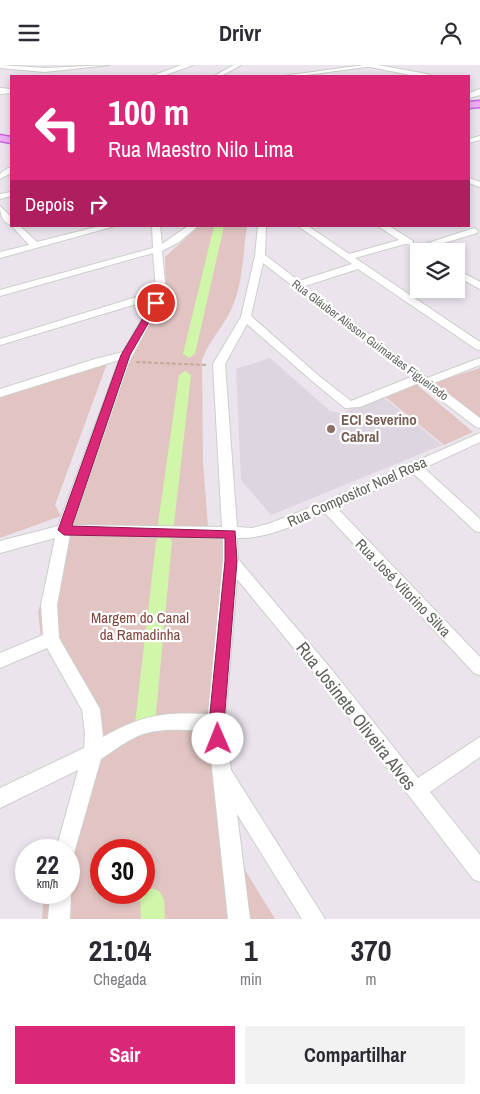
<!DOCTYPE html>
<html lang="pt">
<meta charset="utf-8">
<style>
body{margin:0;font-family:"Archivo Narrow",sans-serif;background:#f2f2f3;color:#2b2b33;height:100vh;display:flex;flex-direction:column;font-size:19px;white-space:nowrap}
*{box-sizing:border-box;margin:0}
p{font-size:16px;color:#7c7c81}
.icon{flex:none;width:28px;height:28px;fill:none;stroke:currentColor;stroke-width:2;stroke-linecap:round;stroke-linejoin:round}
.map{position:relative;height:854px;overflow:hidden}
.side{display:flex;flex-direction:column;background:#fff;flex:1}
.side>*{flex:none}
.top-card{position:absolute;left:10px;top:10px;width:460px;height:152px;border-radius:0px;box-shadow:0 2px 8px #0003;background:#db2777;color:#fff;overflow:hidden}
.buttons{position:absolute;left:410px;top:178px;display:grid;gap:10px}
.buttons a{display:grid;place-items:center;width:55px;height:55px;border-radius:0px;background:#fff;box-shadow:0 2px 8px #0003;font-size:25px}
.speed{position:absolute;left:15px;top:774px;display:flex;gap:10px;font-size:25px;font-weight:700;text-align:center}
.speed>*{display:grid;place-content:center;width:65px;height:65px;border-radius:50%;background:#fff;box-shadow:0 2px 8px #0003;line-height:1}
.speed small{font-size:12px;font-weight:400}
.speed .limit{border:8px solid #d22;background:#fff;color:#111}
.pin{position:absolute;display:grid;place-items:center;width:42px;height:42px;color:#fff;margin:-21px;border:2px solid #fff;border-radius:50%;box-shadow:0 1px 5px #0007}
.me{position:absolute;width:55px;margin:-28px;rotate:359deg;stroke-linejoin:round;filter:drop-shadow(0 0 4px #0008)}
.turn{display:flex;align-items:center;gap:18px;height:105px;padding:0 15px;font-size:22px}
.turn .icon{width:65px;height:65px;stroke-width:2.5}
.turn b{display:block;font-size:35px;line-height:42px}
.then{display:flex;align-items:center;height:48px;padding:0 15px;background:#0003;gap:10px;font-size:19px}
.eta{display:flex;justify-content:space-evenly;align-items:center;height:85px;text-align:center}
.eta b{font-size:30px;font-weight:700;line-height:35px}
.primary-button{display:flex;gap:10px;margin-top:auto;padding:10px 15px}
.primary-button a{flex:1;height:58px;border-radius:0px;background:#db2777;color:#fff;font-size:20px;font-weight:700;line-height:58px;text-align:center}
.primary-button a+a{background:#f2f2f3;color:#2b2b33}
header{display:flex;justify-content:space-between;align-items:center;height:65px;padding:0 15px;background:#fff;font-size:22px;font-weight:700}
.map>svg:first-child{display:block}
.education{fill:#ddd5df}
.green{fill:#e2c5c2;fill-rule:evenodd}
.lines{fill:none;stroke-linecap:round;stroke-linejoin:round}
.canal{fill:#d0f6aa;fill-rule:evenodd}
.street-casing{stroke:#cbcfca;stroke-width:2}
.secondary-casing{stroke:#cbd0c9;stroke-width:2}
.primary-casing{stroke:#c966e3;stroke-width:3}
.path{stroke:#c3aa9c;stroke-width:2;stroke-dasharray:4 2;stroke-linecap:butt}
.street{fill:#fff;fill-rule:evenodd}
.secondary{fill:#fff;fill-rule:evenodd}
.primary{fill:#f0aef7;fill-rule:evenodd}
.route{fill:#db2777;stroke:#8e194d}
.education-dot{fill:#8d6e63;stroke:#fff;stroke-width:2}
.labels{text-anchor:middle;stroke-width:4.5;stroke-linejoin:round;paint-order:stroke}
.far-street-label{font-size:12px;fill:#5e635c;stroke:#fff}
.education-label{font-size:15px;font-weight:bold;fill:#785e54;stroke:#fff;text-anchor:start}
.street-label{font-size:15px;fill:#5e635c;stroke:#fff}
.park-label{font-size:15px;fill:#80453d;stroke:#fff}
.near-street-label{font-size:18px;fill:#5e635c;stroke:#fff}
</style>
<header><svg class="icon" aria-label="menu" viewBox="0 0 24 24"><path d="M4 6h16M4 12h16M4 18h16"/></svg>Drivr<svg class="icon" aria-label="person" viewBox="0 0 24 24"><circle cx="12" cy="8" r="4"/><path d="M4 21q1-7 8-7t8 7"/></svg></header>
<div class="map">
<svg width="480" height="854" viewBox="0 0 480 854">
<rect width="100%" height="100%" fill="#ebe4ed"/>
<path class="education" d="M270,293L330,346L342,348L382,331L442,380L271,450L241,415L236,304Z"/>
<path class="green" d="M199,161H247C243,188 243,220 231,245C223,262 209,276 202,295L203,396L208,462L73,460L130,295L166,227L165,192Z
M108,296L55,440L61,451L0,473V333Z
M480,303V360L427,320Z
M416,319L473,367L444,380L384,331Z
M63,468L227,473L234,500L223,713L237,854H42L44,828H69V785L87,672L84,640L41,573L38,547ZM101,785H144V828H101Z
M237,792L275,854H245Z"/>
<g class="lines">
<path class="canal" d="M214,161H224L195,289L189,293L183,289Z
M185,306L191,310L174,459L172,463L166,465L160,463L158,459L179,310Z
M164,471L170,473L172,477L155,659L152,665L145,668L138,665L135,659L156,477L158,473Z
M152,823L160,827L164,835L165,854H141L140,835L144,827Z"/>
<g class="street-casing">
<path id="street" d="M0,0L45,3L109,0L45,7L0,3Z
M234,0H241L221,11H214Z
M364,0L373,1L299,11H283Z
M480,71V75L469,78V74Z
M8,103H11V108L0,114V109Z
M469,113L480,117V122L469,118Z
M11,127V131L0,134V129Z
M0,141L11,152V160C3,158 0,149 0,141Z
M11,160L20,161L37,177L100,161H115L0,193V187L29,180Z
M152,161H160L162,179L188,161H198L179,177L162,186L166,228L129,297L73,460L222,462L213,299L241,252L255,191L258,161H266L265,190L299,216L352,199L298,161H308L349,189L399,175L378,161H389L413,176V180L405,179L355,193L480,277V285L476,284L358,204L305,221L427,313L480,293V300L434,318L480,353V363L476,362L419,318L360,342L345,343L311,315L247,259L225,299L237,462L252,463L268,459L322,438L480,368V377L424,403L480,454V467L475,466L413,408L337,443L480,592V610L474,608L325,448C296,459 268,474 237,473L238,494L332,605L418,713L480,672V692L430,727L480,790V817L473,814L320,615L237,514L225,658L231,705L325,854H302L237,749L250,854H228L208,666C185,665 159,662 138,671C125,677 113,686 101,694L73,792L69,794V785H56L78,705L0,743V723L84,683L85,668L82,645L47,583L0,603V588L43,570L41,540L55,473L0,488V476L58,461L119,295L0,332V324L95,294L123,287L153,234L0,280V274L156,226L153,188L0,231V225L153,183ZM263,198L411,312L351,336L319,311L251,251ZM70,470L223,473V496L208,649C163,647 142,650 103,672L100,644L59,573L57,540Z
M474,163L478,166L477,168L418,186L413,183Z
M456,204L480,217V224L456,211Z
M69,823L71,828L70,854H48L50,828H69Z"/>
</g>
<g class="secondary-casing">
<path id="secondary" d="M181,0H193L163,11H152Z
M361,0H378L427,9L431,11H415Z
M0,23L11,24V28L0,29Z
M480,24V30L469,33V28Z"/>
</g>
<g class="primary-casing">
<path id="primary" d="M480,36V42L469,43V37Z
M0,70L11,72V78L0,76Z"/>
</g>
<path class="path" d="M136,297L208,300"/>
<use href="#street" class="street"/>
<use href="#secondary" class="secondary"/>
<use href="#primary" class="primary"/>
</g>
<path class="route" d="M156,235L160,238L130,290L72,461L235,466L237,496L224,658L225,674L223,679L218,681L212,679L209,658L225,496V473L64,470L58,465L121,290L152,238Z"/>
<circle class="education-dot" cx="331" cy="364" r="5"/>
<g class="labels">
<g class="far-street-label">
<text transform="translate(370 275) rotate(37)" y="4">Rua Gláuber Alisson Guimarães Figueiredo</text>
</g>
<g class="education-label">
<text x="341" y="360">ECI Severino<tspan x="341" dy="17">Cabral</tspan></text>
</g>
<g class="street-label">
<text transform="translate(357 427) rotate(-24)" y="5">Rua Compositor Noel Rosa</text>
<text transform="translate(403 523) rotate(46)" y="5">Rua José Vitorino Silva</text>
</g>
<g class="park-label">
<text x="140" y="558">Margem do Canal<tspan x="140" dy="17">da Ramadinha</tspan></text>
</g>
<g class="near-street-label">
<text transform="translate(356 651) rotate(52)" y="6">Rua Josinete Oliveira Alves</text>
</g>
</g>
</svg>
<div class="buttons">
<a><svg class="icon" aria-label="layers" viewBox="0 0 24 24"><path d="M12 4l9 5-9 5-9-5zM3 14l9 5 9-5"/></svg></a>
</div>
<div class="speed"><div>22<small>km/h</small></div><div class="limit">30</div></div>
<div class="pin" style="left:156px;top:238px;background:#d93025"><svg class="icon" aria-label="arrive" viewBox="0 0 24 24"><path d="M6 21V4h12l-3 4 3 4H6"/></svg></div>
<svg class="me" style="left:218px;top:674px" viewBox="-20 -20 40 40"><circle r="19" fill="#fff"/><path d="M0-13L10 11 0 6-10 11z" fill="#db2777"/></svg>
<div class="top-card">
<div class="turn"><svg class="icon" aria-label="left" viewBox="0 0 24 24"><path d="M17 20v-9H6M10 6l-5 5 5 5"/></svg><div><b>100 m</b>Rua Maestro Nilo Lima</div></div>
<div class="then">Depois<svg class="icon" aria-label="right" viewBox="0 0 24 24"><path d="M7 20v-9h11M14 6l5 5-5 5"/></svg></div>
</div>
</div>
<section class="side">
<div class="eta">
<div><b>21:04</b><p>Chegada</p></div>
<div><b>1</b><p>min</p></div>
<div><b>370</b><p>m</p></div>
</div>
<div class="primary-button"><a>Sair</a><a>Compartilhar</a></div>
</section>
